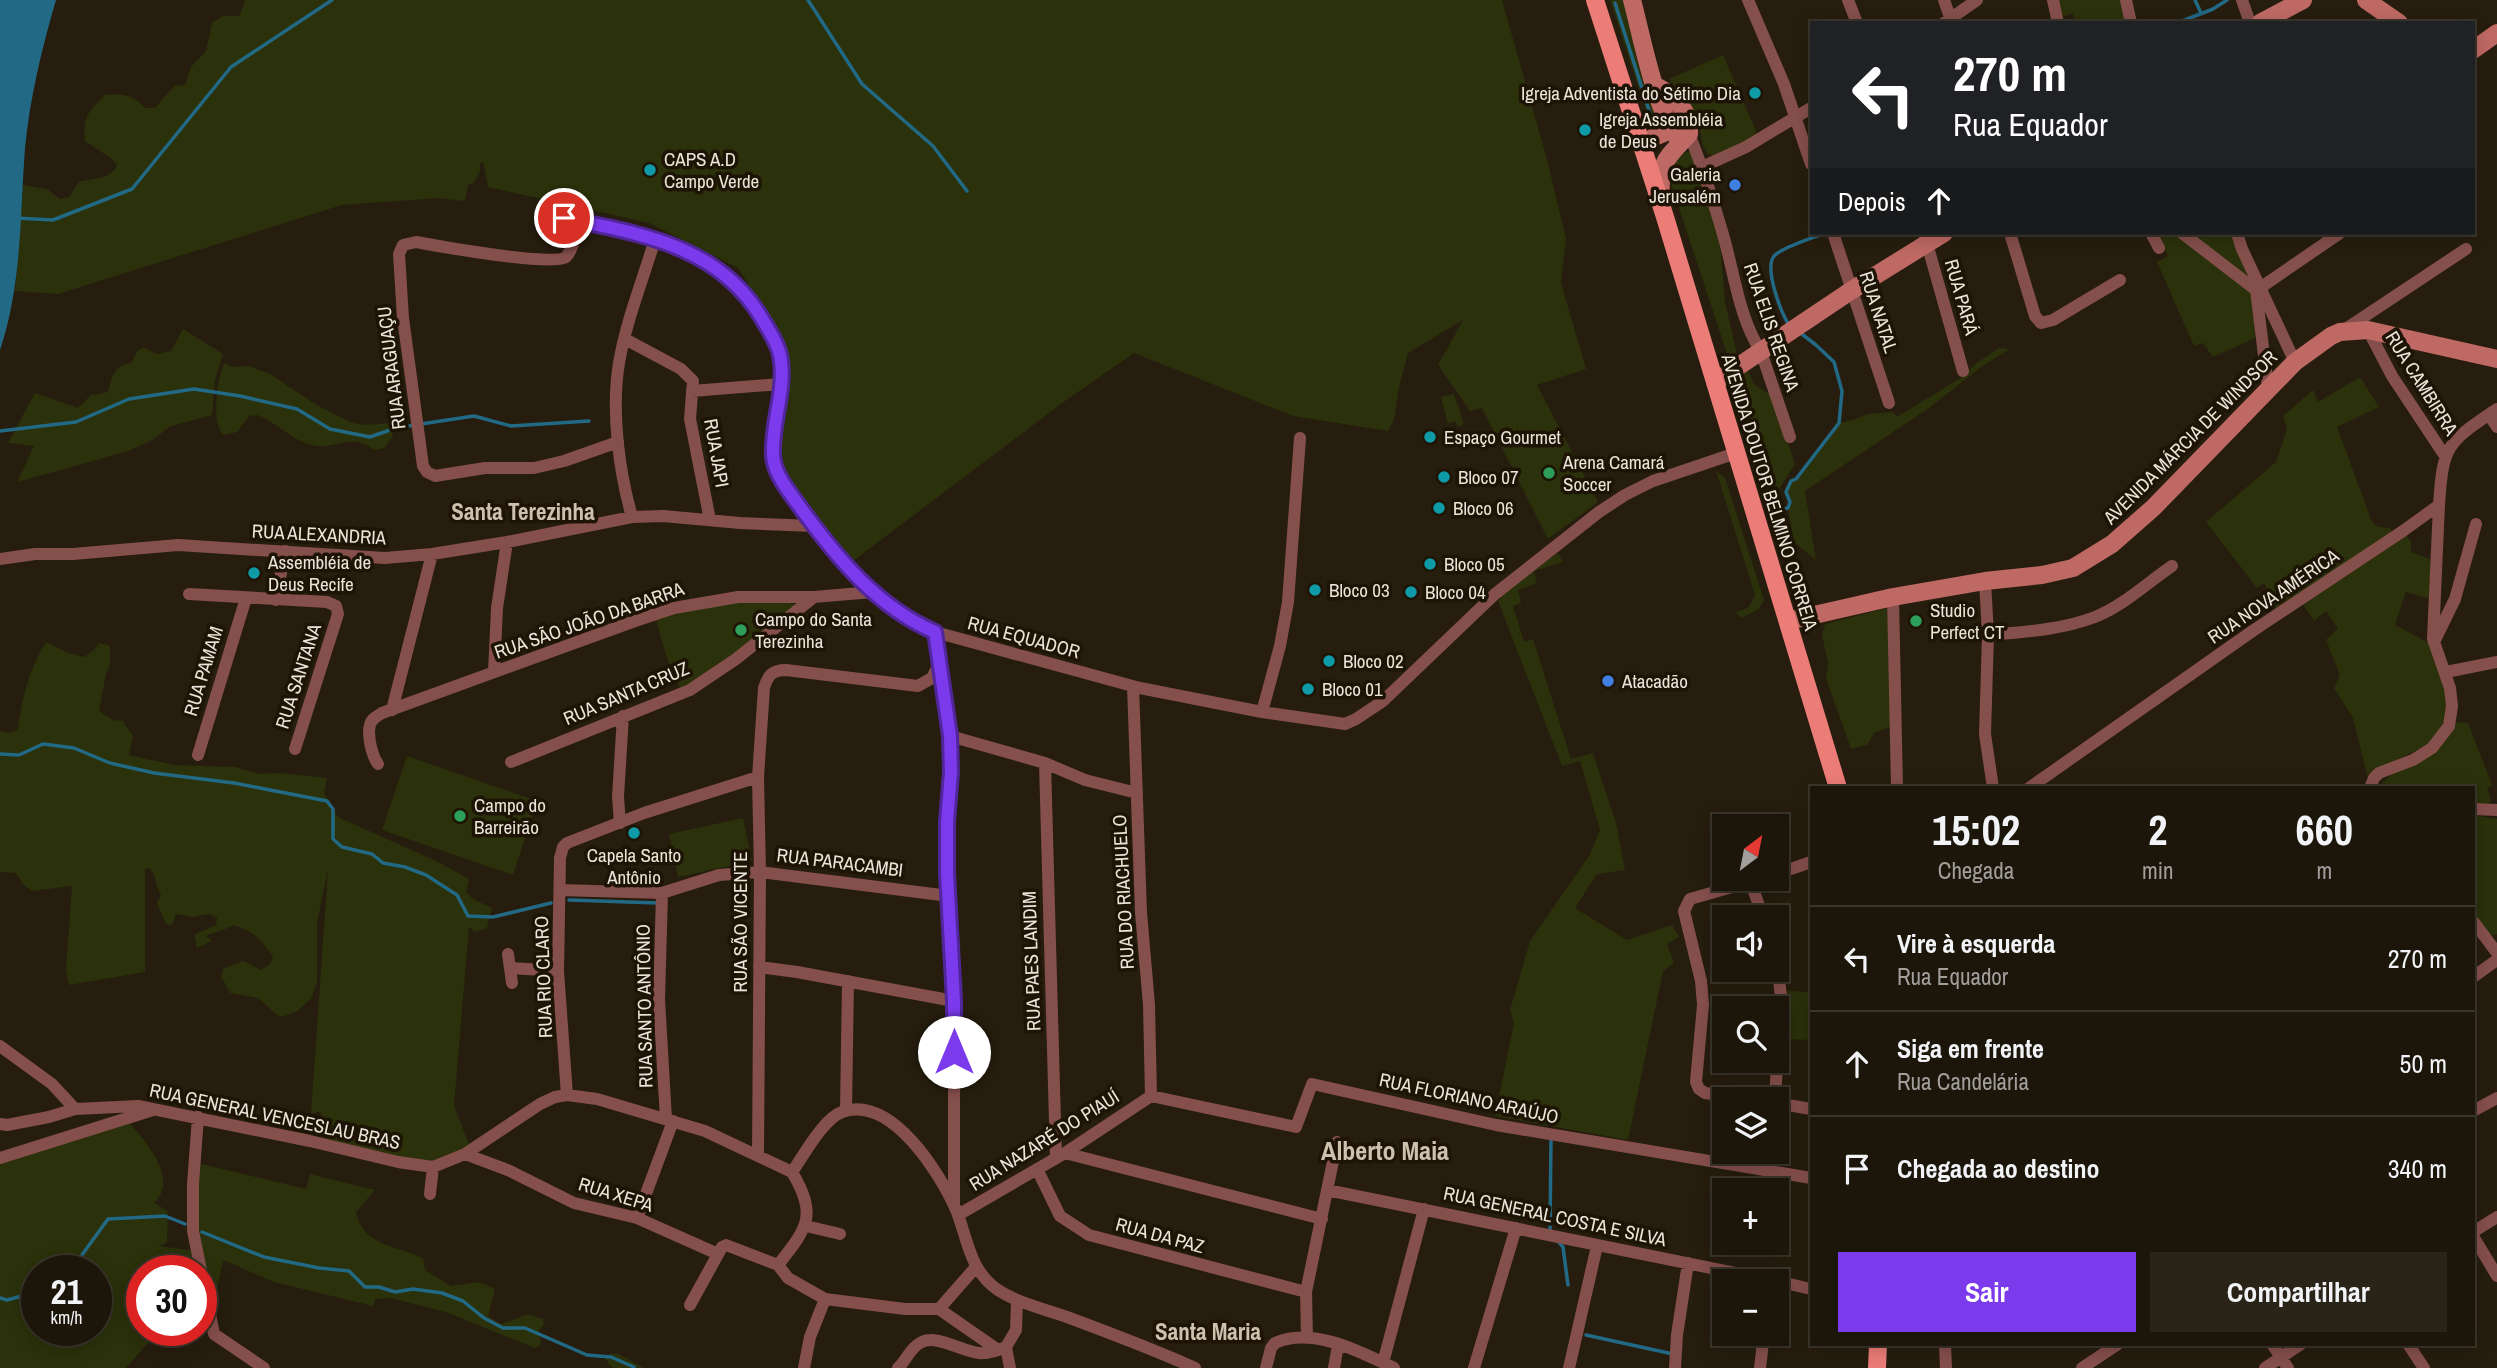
<!DOCTYPE html>
<html lang="pt">
<meta charset="utf-8">
<style>
body{margin:0;font-family:"Archivo Narrow",sans-serif;background:#292318;color:#f1f3f6;height:100vh;display:flex;flex-direction:column;font-size:26px;white-space:nowrap}
*{box-sizing:border-box;margin:0}
p{font-size:23px;color:#a09f9c}
.icon{flex:none;width:38px;height:38px;fill:none;stroke:currentColor;stroke-width:2;stroke-linecap:round;stroke-linejoin:round}
.map{position:relative;flex:1;overflow:hidden}
.sheet{position:absolute;left:1810px;top:786px;width:665px;height:560px;display:flex;flex-direction:column;background:#1c160a;border-radius:0px;box-shadow:0 4px 18px #0003,0 0 0 2px #3a352b}
.sheet>*{flex:none}
.guide{position:absolute;left:1810px;top:21px;width:665px;height:214px;border-radius:0px;box-shadow:0 4px 18px #0003,0 0 0 2px #3a352b;background:#202124;color:#fff;overflow:hidden}
.needle{width:46px;rotate:32deg}
.controls{position:absolute;left:1712px;top:814px;display:grid;gap:14px}
.controls a{display:grid;place-items:center;width:77px;height:77px;border-radius:0px;background:#1c160a;box-shadow:0 4px 18px #0003,0 0 0 2px #3a352b;font-size:35px}
.speed{position:absolute;left:21px;top:1255px;display:flex;gap:14px;font-size:35px;font-weight:700;text-align:center}
.speed>*{display:grid;place-content:center;width:91px;height:91px;border-radius:50%;background:#1c160a;box-shadow:0 4px 18px #0003,0 0 0 2px #3a352b;line-height:1}
.speed small{font-size:18px;font-weight:400}
.speed .limit{border:10px solid #d22;background:#fff;color:#111}
.pin{position:absolute;display:grid;place-items:center;width:60px;height:60px;color:#fff;margin:-30px;border:4px solid #fff;border-radius:50%;box-shadow:0 2px 7px #0007}
.me{position:absolute;width:77px;margin:-38px;rotate:0deg;stroke-linejoin:round;filter:drop-shadow(0 0 5px #0008)}
.turn{display:flex;align-items:center;gap:24px;height:147px;padding:0 28px;font-size:32px}
.turn .icon{width:91px;height:91px;stroke-width:2.5}
.turn b{display:block;font-size:49px;line-height:60px}
.then{display:flex;align-items:center;height:66px;padding:0 28px;background:#0003;gap:14px;font-size:26px}
.eta{display:flex;justify-content:space-evenly;align-items:center;height:119px;text-align:center}
.eta b{font-size:42px;font-weight:800;line-height:49px}
.button{display:flex;gap:14px;margin-top:auto;padding:14px 28px}
.button a{flex:1;height:80px;border-radius:0px;background:#7c3aed;color:#fff;font-size:28px;font-weight:800;line-height:80px;text-align:center}
.button a+a{background:#292318;color:#f1f3f6}
ul{padding:0;list-style:none}
li{display:flex;align-items:center;gap:21px;height:105px;padding:0 28px;border-top:2px solid #3a352b}
li div{flex:1}
li b{display:block;font-size:26px}
li em{font-style:normal}
.map>svg:first-child{display:block}
.green{fill:#2b310a;fill-rule:evenodd}
.water{fill:#226985}
.lines{fill:none;stroke-linecap:round;stroke-linejoin:round}
.stream{stroke:#226985;stroke-width:3.5}
.street{stroke:#854f4c;stroke-width:12}
.secondary{stroke:#bf6964;stroke-width:18}
.primary{stroke:#ec7c77;stroke-width:18}
.route-casing{stroke:#51269a;stroke-width:18}
.route{stroke:#7c3aed;stroke-width:12}
.culture-dot{fill:#0f9aa8;stroke:#1d1405;stroke-width:2.5}
.shop-dot{fill:#3f7fe0;stroke:#1d1405;stroke-width:2.5}
.leisure-dot{fill:#2e9e5b;stroke:#1d1405;stroke-width:2.5}
.labels{text-anchor:middle;stroke-width:7;stroke-linejoin:round;paint-order:stroke}
.poi-label{font-size:19px;fill:#eae4da;stroke:#1d1405;text-anchor:start}
.street-label{font-size:19px;fill:#eae4da;stroke:#1d1405}
.quarter-label{font-size:23px;font-weight:bold;fill:#cec2af;stroke:#1d1405}
.district-label{font-size:26px;font-weight:bold;fill:#cec2af;stroke:#1d1405}
</style>
<div class="map">
<svg width="2497" height="1368" viewBox="0 0 2497 1368">
<rect width="100%" height="100%" fill="#261d0e"/>
<path class="green" d="M244,0H1502L1548,163L1566,239L1561,283L1586,369L1537,385L1598,502L1548,539L1482,408L1470,411L1438,365L1463,320L1408,353L1399,387L1394,420L1388,431L1293,416L1134,353L1065,401L849,564L785,475L772,377L784,341L738,268L649,223L488,187L483,161L480,164V171L474,183L468,185L465,201L438,198L342,205L58,294L15,291L23,185L47,189L60,199L69,197L79,182C92,178 112,179 117,165L112,159L85,141C83,115 88,113 105,95C122,94 133,94 145,108H155L174,86L185,85L191,67L206,51L212,23L223,16H239L245,3Z
M1610,0H1627L1664,127L1653,132Z
M2056,0H2121L2129,23H2077L2072,13L2060,18Z
M1723,55L1756,131L1755,138L1715,157L1708,154L1703,146L1698,121L1669,79Z
M1691,151L1712,208L1721,252L1725,302L1739,363L1731,366L1667,171C1669,162 1682,153 1691,151Z
M2156,233H2177L2254,293L2255,338L2213,357L2203,343L2194,346L2157,262L2168,256Z
M2186,233H2233L2254,286Z
M183,329L223,354L215,380L212,415L171,426L152,440L129,451L17,482L34,446L8,443L35,393L78,408L91,395L108,392C112,376 114,366 131,363L138,350L144,348L157,354L171,351Z
M1999,348L2010,349L1984,365L1929,408L1805,491L1816,560L1794,542L1788,508L1790,502L1786,492L1791,481L1796,478L1839,423L1853,420L1868,414L1893,412L1897,417L1962,377L1978,362Z
M224,363L232,367L249,366L270,374L315,404L350,422L364,425L390,423L393,435L385,448L374,450C352,432 337,449 316,446C293,442 278,423 257,415L249,416L237,432L223,435C211,421 217,380 224,363Z
M1748,371L1754,384L1772,396L1795,464L1779,489C1783,502 1776,503 1766,510L1750,457L1755,455L1738,399H1735L1731,387L1735,379Z
M2360,377L2379,407L2337,427L2372,522L2378,527L2390,528L2393,533L2276,611L2264,583L2257,588L2206,522L2276,462L2287,429L2283,416L2313,390L2318,402Z
M1454,394L1464,424L1458,427L1455,421L1448,424L1441,397Z
M1716,471L1725,478L1764,600L1759,609L1742,618L1735,612L1748,608L1755,595Z
M2405,533L2411,542V552L2433,560L2431,599L2406,592L2395,625L2431,644L2448,691V706L2439,739L2367,775L2353,718L2334,688L2340,675L2326,640L2338,628L2326,611L2314,621L2303,604Z
M1558,553L1563,562L1534,571L1537,583L1518,590L1521,603L1513,606L1524,642L1533,639L1571,759L1593,753L1616,823L1625,870L1597,874L1575,908L1627,940L1672,925L1679,937L1667,944L1674,963L1663,971L1628,1140L1495,1116L1514,1023L1510,1010L1530,941L1589,856L1600,830L1580,761L1562,766L1498,601L1509,588Z
M746,599L797,604L701,680L680,688L667,658L656,620L676,611Z
M1887,608L1893,726L1874,733L1867,745L1851,749L1826,678L1828,663L1822,635L1825,624Z
M46,642L68,653L84,657L95,649L99,643L110,646V665L106,674L99,711L113,720L123,721L133,736L129,755L174,765L235,767L259,774L280,773L327,778L324,793L338,817L438,862L469,879L466,892L473,899L492,908L487,928L475,932L469,927L454,1106L469,1144C457,1153 445,1160 430,1163C416,1166 340,1144 324,1137L321,1111L311,1114L328,869L317,923V983L311,999L297,1011L282,1017L277,1015L258,998L230,993L221,976L223,969L243,961L261,970L270,964L273,957C261,940 253,930 233,925C224,931 216,931 206,936L212,941L197,948L194,935L216,925L217,918L209,914L193,917L176,914L172,925L166,924L157,903L161,895C155,885 157,876 149,868L145,869V972L69,985L66,969L72,886L32,891L24,885L16,873L0,872V731L9,733L18,729C21,700 30,667 46,642Z
M2457,722L2468,723L2492,785L2487,788L2491,799L2489,804L2473,806V788H2379C2388,772 2411,765 2426,755C2438,747 2450,734 2457,722Z
M407,756L537,801L513,875L382,830Z
M2473,815L2497,819V934L2491,936L2473,918Z
M743,818L752,861L678,877L669,834Z
M1787,991L1811,992V1040L1785,1039Z
M129,1122C145,1141 180,1179 154,1203L168,1211L167,1242L160,1246L194,1251L197,1270H142V1330H170L146,1345L126,1368H0V1163ZM37,1270H96V1330H37Z
M197,1163L306,1189L310,1174L375,1190L356,1212C362,1246 398,1246 423,1258L425,1270L451,1286L479,1282L495,1289L488,1316L501,1324L528,1314L543,1319L544,1324L539,1330L541,1344L535,1348L446,1312L391,1298L375,1299L373,1306L274,1282L223,1260L213,1309L200,1249L197,1212Z
M611,1353L619,1354L644,1368H612L605,1358Z"/>
<path class="water" d="M0,0H56C42,48 30,97 25,148C20,215 22,285 0,350Z"/>
<g class="lines">
<path class="stream" d="M808,0L862,84L933,146L967,191
M2195,0L2201,13
M1615,3L1655,129
M2177,23L2213,9L2227,0
M16,218L53,220L132,189L231,67L332,0
M1789,325C1781,313 1764,268 1774,256C1781,248 1809,239 1820,235
M421,424L474,416L511,426L589,421
M0,431L76,422L129,399L194,389L240,396L297,409L330,429L370,437L393,429L414,425
M1770,512L1788,508L1790,502L1786,492L1791,481L1796,479L1839,423L1842,391L1834,362L1816,345L1798,331
M0,754L19,755L43,744L74,748L110,763L154,773L234,783L327,801L333,809V839L342,847L372,854L383,863L405,867L426,875L457,895L468,916L493,917L551,903
M569,900L658,903
M1550,1231L1551,1138
M202,1232L264,1257L319,1268L349,1271L365,1287H379L395,1292L413,1289L442,1293L463,1301L484,1318L503,1328H525L587,1355L611,1357L634,1367
M1557,1240L1563,1247L1568,1285
M71,1270L108,1219L165,1216L185,1224
M0,1298L7,1300L37,1292
M1586,1335L1673,1354"/>
<path class="street" d="M1748,0L1784,84L1811,164
M1848,0L1857,23
M1944,0L1952,23
M2053,0L2058,23
M2126,0L2131,23
M2242,0L2250,23
M1944,23L1977,0
M1689,134C1703,168 1714,203 1724,238C1735,277 1739,317 1761,352L1790,437
M1702,167L1746,147L1811,108
M549,215C629,232 715,241 762,317C769,329 777,342 780,356C786,389 771,423 773,456C775,476 789,492 800,507C837,558 877,607 935,632L1140,688L1262,712L1345,724L1356,719L1383,701L1495,594L1599,512L1625,495L1653,481L1736,453
M578,221C575,232 574,249 566,257C555,267 437,246 416,242L403,245L399,254L403,318L423,466L427,472L435,476L485,468H534L564,461L618,442
M1833,233L1889,403
M1924,233L1963,371
M2010,233L2035,316L2041,323L2053,320L2120,280
M2151,233L2159,248
M2182,233L2256,290L2268,388
M2237,233L2242,249L2295,362
M2257,290L2340,233
M2344,330L2466,249
M2368,330L2392,376L2445,456
M625,339L681,369L693,381L690,419L710,520
M692,391L780,384
M2489,415L2497,427
M632,517C619,471 611,411 619,363C626,321 643,280 655,239
M0,559L35,554H73L178,545L385,558L432,554L507,542L632,517L663,516L740,523L814,526
M1985,581L1988,635L1985,734L1993,788
M189,594L327,602L336,606L338,614L295,749
M1893,597L1897,788
M276,600L285,551
M935,632L947,703L951,772L947,822L954,1001V1205
M1988,635C2023,632 2061,630 2095,617C2123,606 2147,583 2172,566
M2434,642L2455,599L2476,524
M494,672L497,608L507,542
M2446,672L2497,662
M1133,686L1141,912L1149,1005L1151,1096
M392,710L432,554
M1262,712L1280,646L1288,602L1300,438
M950,736L1045,763L1085,780L1137,793
M198,755L246,598
M511,762L690,690L736,659L814,597
M1045,763L1056,1158
M378,764C372,756 367,735 370,725C371,719 377,716 382,713L635,621L674,608L738,597H814L873,592
M2029,788L2254,630L2403,531L2439,505C2443,444 2447,443 2497,409
M2370,788L2374,778L2379,773L2413,760L2432,748L2449,726L2452,706L2450,688L2433,639L2439,505
M2473,809L2497,810
M620,823L618,797L623,716
M1776,874L1811,862
M1751,883L1763,917
M560,890L662,893L719,875L760,872L949,896
M662,893L659,999L666,1119
M2473,921L2497,953
M508,954L512,983
M759,967L797,972L954,1001
M511,968L558,971
M2473,977L2497,960
M0,1046L52,1084L75,1109
M567,1095L558,971L560,858L563,847L567,843L644,813L758,777
M1151,1096L1296,1127L1312,1084L1496,1125L1811,1178
M1747,1099L1705,1093L1699,1089L1696,1082L1703,1005L1701,981L1684,911L1690,899L1764,878
M1775,1099L1781,996L1776,957
M1776,1103L1811,1109
M846,1111L848,981
M2473,1111L2497,1098
M198,1117L193,1184V1231L214,1334L264,1368
M0,1124L7,1125L49,1117L75,1109L138,1106L310,1141L398,1162L433,1167L465,1154L540,1104L555,1097L567,1095L597,1099L705,1131L792,1172C804,1155 823,1119 842,1112C892,1094 941,1175 957,1212C968,1241 970,1271 998,1290C1018,1303 1044,1309 1067,1317C1110,1333 1153,1349 1195,1368
M1065,1153L1322,1219
M465,1154L510,1171L574,1203L637,1218L718,1254
M758,1156L760,872L758,777L764,688C768,675 772,670 786,670L918,686L932,678L940,662
M0,1158L153,1110
M1037,1169L1060,1216L1089,1235L1306,1292
M1327,1190L1775,1281
M430,1194L433,1167
M958,1215L1065,1153L1151,1096
M637,1218L673,1121
M806,1226L840,1234
M2473,1232L2497,1217
M2473,1236L2497,1276
M778,1265C807,1228 818,1216 792,1172
M1776,1281L1811,1289
M690,1305L722,1247L726,1245L778,1265L788,1278L825,1299L905,1309H939
M939,1309L998,1350
M939,1309L975,1268
M1307,1338L1306,1292L1337,1142
M1945,1344L1946,1368
M2272,1344L2288,1368
M2408,1344L2424,1368
M1383,1363L1424,1209
M804,1368L810,1337L825,1299
M898,1368C906,1361 910,1348 920,1343C936,1333 962,1352 979,1353C989,1354 997,1351 1006,1347
M1010,1368L1006,1347L1016,1330L1017,1300
M1266,1368L1271,1348L1275,1343C1312,1326 1361,1352 1394,1368
M1334,1368L1338,1345
M1474,1368L1516,1228
M1569,1368L1597,1246
M1675,1368L1677,1335L1688,1263
M1760,1368L1764,1334
M2082,1368L2118,1344
M2265,1368L2301,1344"/>
<path class="secondary" d="M1632,0C1642,37 1656,115 1681,142
M2366,0L2399,23
M2260,23L2303,0
M2473,50L2497,33
M1656,86C1676,96 1690,111 1689,134C1665,160 1659,161 1661,198
M1652,138L1671,130
M1715,382L1852,290L1944,233
M1788,621L1893,597L1985,581L2042,575L2073,568L2112,544L2153,508L2295,362L2331,336L2340,332L2368,330L2497,359"/>
<path class="primary" d="M1595,0L1665,217L1838,788
M1877,1368L1878,1344"/>
</g>
<g class="lines">
<g class="route-casing">
<path id="route" d="M564,218C640,234 718,245 761,317C768,329 777,341 780,355C787,388 771,423 773,456C775,476 789,491 800,507C837,558 877,607 935,632L950,736L951,772L947,822V873L954,1001V1052"/>
</g>
<use href="#route" class="route"/>
</g>
<g class="culture-dot">
<circle cx="1755" cy="93" r="7"/>
<circle cx="1585" cy="130" r="7"/>
<circle cx="650" cy="170" r="7"/>
<circle cx="1430" cy="437" r="7"/>
<circle cx="1444" cy="477" r="7"/>
<circle cx="1439" cy="508" r="7"/>
<circle cx="1430" cy="564" r="7"/>
<circle cx="254" cy="573" r="7"/>
<circle cx="1315" cy="590" r="7"/>
<circle cx="1411" cy="592" r="7"/>
<circle cx="1329" cy="661" r="7"/>
<circle cx="1308" cy="689" r="7"/>
<circle cx="634" cy="833" r="7"/>
</g>
<g class="shop-dot">
<circle cx="1735" cy="185" r="7"/>
<circle cx="1608" cy="681" r="7"/>
</g>
<g class="leisure-dot">
<circle cx="1549" cy="473" r="7"/>
<circle cx="1916" cy="621" r="7"/>
<circle cx="741" cy="630" r="7"/>
<circle cx="460" cy="816" r="7"/>
</g>
<g class="labels">
<g class="poi-label">
<text x="1741" y="100" text-anchor="end">Igreja Adventista do Sétimo Dia</text>
<text x="1599" y="126">Igreja Assembléia<tspan x="1599" dy="22">de Deus</tspan></text>
<text x="664" y="166">CAPS A.D<tspan x="664" dy="22">Campo Verde</tspan></text>
<text x="1721" y="181" text-anchor="end">Galeria<tspan x="1721" dy="22">Jerusalém</tspan></text>
<text x="1444" y="444">Espaço Gourmet</text>
<text x="1563" y="469">Arena Camará<tspan x="1563" dy="22">Soccer</tspan></text>
<text x="1458" y="484">Bloco 07</text>
<text x="1453" y="515">Bloco 06</text>
<text x="268" y="569">Assembléia de<tspan x="268" dy="22">Deus Recife</tspan></text>
<text x="1444" y="571">Bloco 05</text>
<text x="1329" y="597">Bloco 03</text>
<text x="1425" y="599">Bloco 04</text>
<text x="1930" y="617">Studio<tspan x="1930" dy="22">Perfect CT</tspan></text>
<text x="755" y="626">Campo do Santa<tspan x="755" dy="22">Terezinha</tspan></text>
<text x="1343" y="668">Bloco 02</text>
<text x="1622" y="688">Atacadão</text>
<text x="1322" y="696">Bloco 01</text>
<text x="474" y="812">Campo do<tspan x="474" dy="22">Barreirão</tspan></text>
<text x="634" y="862" text-anchor="middle">Capela Santo<tspan x="634" dy="22">Antônio</tspan></text>
</g>
<g class="street-label">
<text transform="translate(1962 297) rotate(74)" y="7">RUA PARÁ</text>
<text transform="translate(1879 312) rotate(72)" y="7">RUA NATAL</text>
<text transform="translate(1772 327) rotate(71)" y="7">RUA ELIS REGINA</text>
<text transform="translate(391 368) rotate(-97)" y="7">RUA ARAGUAÇU</text>
<text transform="translate(2422 383) rotate(58)" y="7">RUA CAMBIRRA</text>
<text transform="translate(2190 437) rotate(-45)" y="7">AVENIDA MÁRCIA DE WINDSOR</text>
<text transform="translate(717 453) rotate(80)" y="7">RUA JAPI</text>
<text transform="translate(1770 492) rotate(73)" y="7">AVENIDA DOUTOR BELMINO CORREIA</text>
<text transform="translate(319 534) rotate(3)" y="7">RUA ALEXANDRIA</text>
<text transform="translate(2273 596) rotate(-34)" y="7">RUA NOVA AMÉRICA</text>
<text transform="translate(589 620) rotate(-19)" y="7">RUA SÃO JOÃO DA BARRA</text>
<text transform="translate(1024 637) rotate(15)" y="7">RUA EQUADOR</text>
<text transform="translate(203 671) rotate(-73)" y="7">RUA PAMAM</text>
<text transform="translate(298 676) rotate(-72)" y="7">RUA SANTANA</text>
<text transform="translate(626 693) rotate(-23)" y="7">RUA SANTA CRUZ</text>
<text transform="translate(840 862) rotate(7)" y="7">RUA PARACAMBI</text>
<text transform="translate(1123 892) rotate(-93)" y="7">RUA DO RIACHUELO</text>
<text transform="translate(740 922) rotate(-90)" y="7">RUA SÃO VICENTE</text>
<text transform="translate(1031 961) rotate(-92)" y="7">RUA PAES LANDIM</text>
<text transform="translate(543 977) rotate(-92)" y="7">RUA RIO CLARO</text>
<text transform="translate(644 1006) rotate(-91)" y="7">RUA SANTO ANTÔNIO</text>
<text transform="translate(1469 1098) rotate(12)" y="7">RUA FLORIANO ARAÚJO</text>
<text transform="translate(275 1116) rotate(12)" y="7">RUA GENERAL VENCESLAU BRAS</text>
<text transform="translate(1044 1140) rotate(-32)" y="7">RUA NAZARÉ DO PIAUÍ</text>
<text transform="translate(616 1194) rotate(17)" y="7">RUA XEPA</text>
<text transform="translate(1555 1216) rotate(12)" y="7">RUA GENERAL COSTA E SILVA</text>
<text transform="translate(1160 1235) rotate(15)" y="7">RUA DA PAZ</text>
</g>
<g class="quarter-label">
<text x="523" y="520">Santa Terezinha</text>
<text x="1208" y="1340">Santa Maria</text>
</g>
<g class="district-label">
<text x="1385" y="1160">Alberto Maia</text>
</g>
</g>
</svg>
<div class="controls">
<a><svg class="needle" viewBox="-14 -14 28 28"><path d="M0-13l5 13h-10z" fill="#e53935"/><path d="M0 13l5-13h-10z" fill="#a09f9c"/></svg></a>
<a><svg class="icon" aria-label="sound" viewBox="0 0 24 24"><path d="M4 9h4l5-4v14l-5-4H4zM17 9q2 3 0 6"/></svg></a>
<a><svg class="icon" aria-label="search" viewBox="0 0 24 24"><circle cx="10" cy="10" r="6"/><path d="M15 15l6 6"/></svg></a>
<a><svg class="icon" aria-label="layers" viewBox="0 0 24 24"><path d="M12 4l9 5-9 5-9-5zM3 14l9 5 9-5"/></svg></a>
<a>+</a>
<a>−</a>
</div>
<div class="speed"><div>21<small>km/h</small></div><div class="limit">30</div></div>
<div class="pin" style="left:564px;top:218px;background:#d93025"><svg class="icon" aria-label="arrive" viewBox="0 0 24 24"><path d="M6 21V4h12l-3 4 3 4H6"/></svg></div>
<svg class="me" style="left:954px;top:1052px" viewBox="-20 -20 40 40"><circle r="19" fill="#fff"/><path d="M0-13L10 11 0 6-10 11z" fill="#7c3aed"/></svg>
<div class="guide">
<div class="turn"><svg class="icon" aria-label="left" viewBox="0 0 24 24"><path d="M17 20v-9H6M10 6l-5 5 5 5"/></svg><div><b>270 m</b>Rua Equador</div></div>
<div class="then">Depois<svg class="icon" aria-label="ahead" viewBox="0 0 24 24"><path d="M12 20V5M6 11l6-6 6 6"/></svg></div>
</div>
<section class="sheet">
<div class="eta">
<div><b>15:02</b><p>Chegada</p></div>
<div><b>2</b><p>min</p></div>
<div><b>660</b><p>m</p></div>
</div>
<ul>
<li><svg class="icon" aria-label="left" viewBox="0 0 24 24"><path d="M17 20v-9H6M10 6l-5 5 5 5"/></svg><div><b>Vire à esquerda</b><p>Rua Equador</p></div><em>270 m</em></li>
<li><svg class="icon" aria-label="ahead" viewBox="0 0 24 24"><path d="M12 20V5M6 11l6-6 6 6"/></svg><div><b>Siga em frente</b><p>Rua Candelária</p></div><em>50 m</em></li>
<li><svg class="icon" aria-label="arrive" viewBox="0 0 24 24"><path d="M6 21V4h12l-3 4 3 4H6"/></svg><div><b>Chegada ao destino</b></div><em>340 m</em></li>
</ul>
<div class="button"><a>Sair</a><a>Compartilhar</a></div>
</section>
</div>
